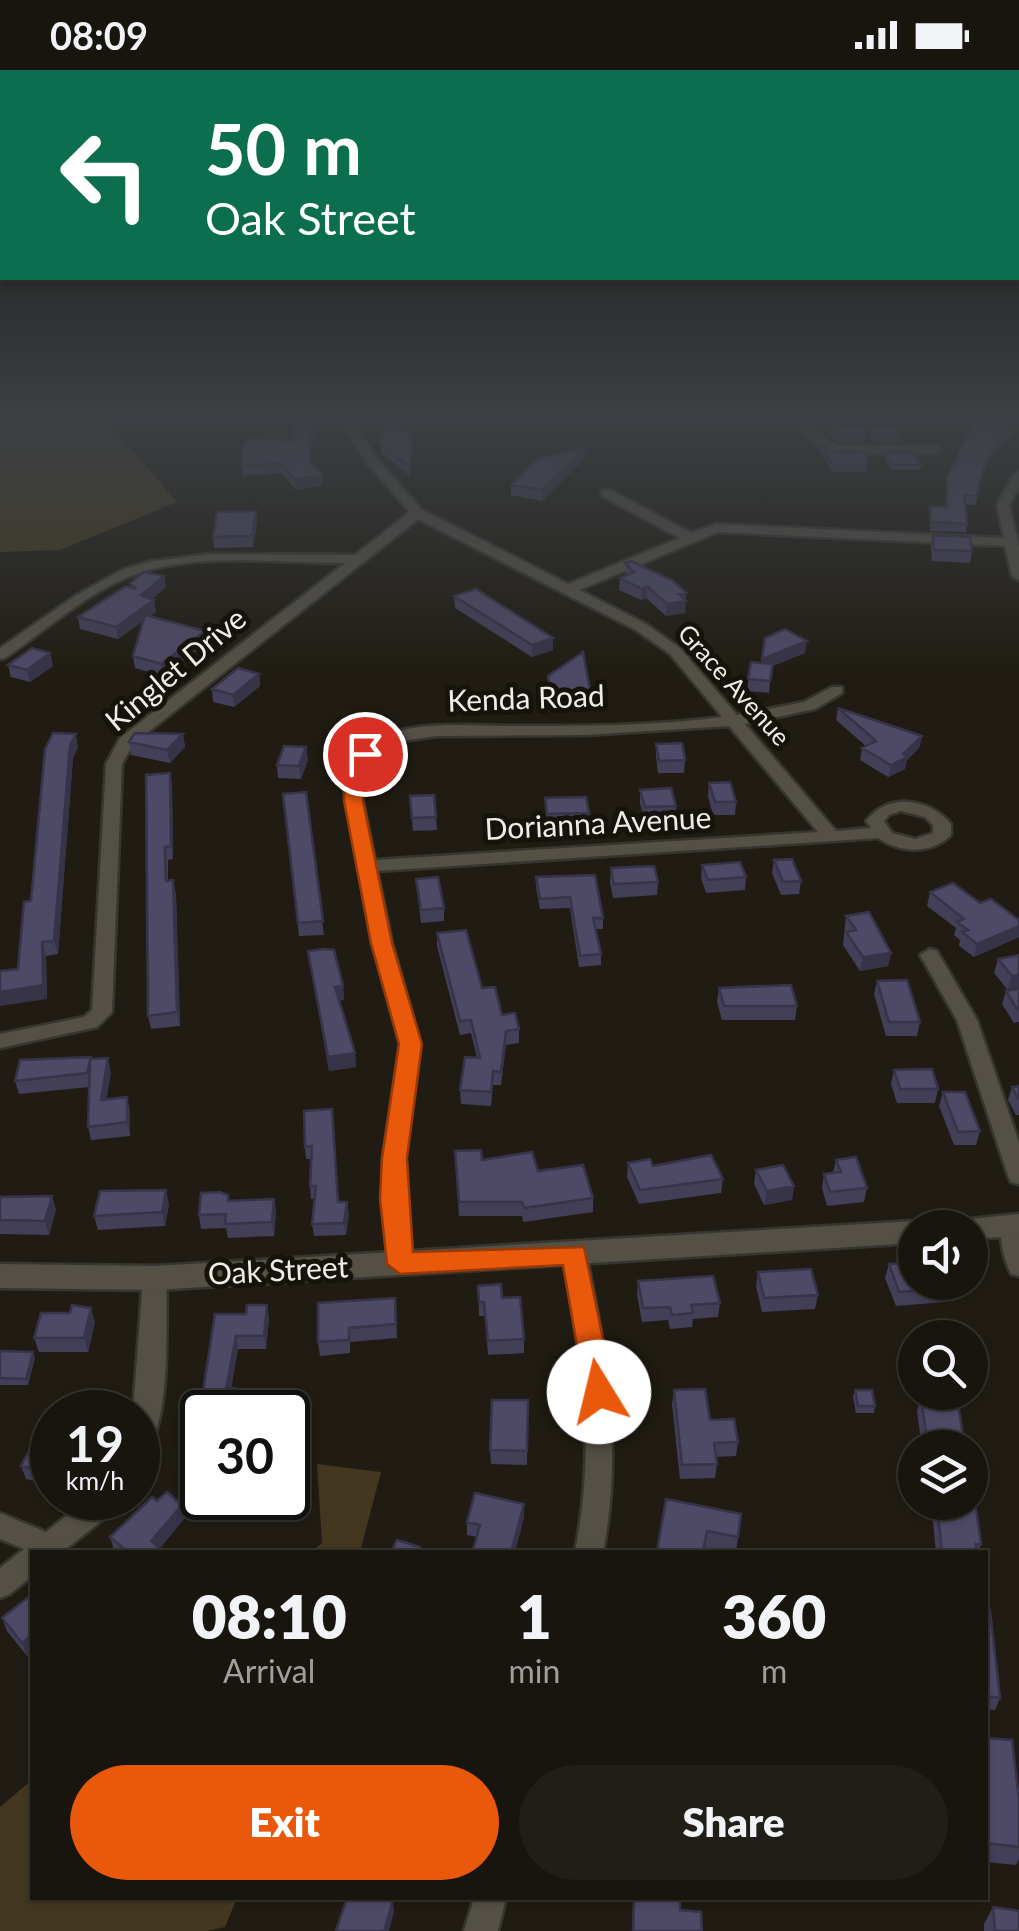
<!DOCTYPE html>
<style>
body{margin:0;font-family:Lato,sans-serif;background:#211e17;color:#f1f3f6;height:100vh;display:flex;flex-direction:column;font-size:38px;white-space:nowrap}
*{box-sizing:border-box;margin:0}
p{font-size:32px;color:#9f9f9e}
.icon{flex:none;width:55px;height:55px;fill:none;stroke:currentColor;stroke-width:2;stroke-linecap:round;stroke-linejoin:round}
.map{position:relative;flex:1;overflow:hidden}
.panel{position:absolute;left:30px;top:1480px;width:958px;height:350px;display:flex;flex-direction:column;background:#18150e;border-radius:0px;box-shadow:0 2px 8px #0004,0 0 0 2px #36342e}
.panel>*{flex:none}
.hud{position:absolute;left:0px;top:0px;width:1020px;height:210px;box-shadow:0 2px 8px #0004,0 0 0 2px #36342e;background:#0b6e4f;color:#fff;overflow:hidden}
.fabs{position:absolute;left:898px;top:1140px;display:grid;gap:20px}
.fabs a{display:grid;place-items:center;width:90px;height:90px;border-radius:50%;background:#18150e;box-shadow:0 2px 8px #0004,0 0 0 2px #36342e;font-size:50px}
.speed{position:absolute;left:30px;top:1320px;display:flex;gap:20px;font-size:50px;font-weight:700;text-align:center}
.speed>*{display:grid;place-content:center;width:130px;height:130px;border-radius:50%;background:#18150e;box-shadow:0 2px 8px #0004,0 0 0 2px #36342e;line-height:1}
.speed small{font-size:25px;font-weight:400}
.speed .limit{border:5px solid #111;border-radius:15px;background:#fff;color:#111}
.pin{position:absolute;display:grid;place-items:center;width:85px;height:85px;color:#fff;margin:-42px;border:5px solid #fff;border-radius:50%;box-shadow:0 2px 10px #0007}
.me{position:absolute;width:110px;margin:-55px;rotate:351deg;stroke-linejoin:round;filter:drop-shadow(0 0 8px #0008)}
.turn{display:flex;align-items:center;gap:35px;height:210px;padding:0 40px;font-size:45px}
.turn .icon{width:130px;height:130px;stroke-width:2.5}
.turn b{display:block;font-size:70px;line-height:85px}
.eta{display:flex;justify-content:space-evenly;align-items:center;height:170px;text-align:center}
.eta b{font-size:60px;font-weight:800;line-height:70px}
.cta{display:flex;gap:20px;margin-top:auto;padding:20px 40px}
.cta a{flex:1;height:115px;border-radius:60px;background:#ea580c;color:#fff;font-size:40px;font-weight:800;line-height:115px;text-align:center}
.cta a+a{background:#211e17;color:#f1f3f6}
.status{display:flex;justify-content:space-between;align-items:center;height:70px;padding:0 50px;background:#18150e;direction:ltr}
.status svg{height:28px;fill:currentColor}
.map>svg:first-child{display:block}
.green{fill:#43381f}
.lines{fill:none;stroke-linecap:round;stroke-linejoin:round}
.minor-casing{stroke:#373530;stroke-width:5}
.tertiary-casing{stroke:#373530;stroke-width:5}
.minor{fill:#545046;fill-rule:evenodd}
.tertiary{fill:#545046;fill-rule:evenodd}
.wall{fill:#433f59}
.shaded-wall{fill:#373348}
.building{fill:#4e4967;stroke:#373348;stroke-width:2.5}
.route{fill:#ea580c;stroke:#983908;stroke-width:2.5}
.labels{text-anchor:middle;stroke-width:10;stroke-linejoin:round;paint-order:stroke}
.far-street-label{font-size:25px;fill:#efede7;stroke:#16130b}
.street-label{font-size:30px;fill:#efede7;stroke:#16130b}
</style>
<div class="status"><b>08:09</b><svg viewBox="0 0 49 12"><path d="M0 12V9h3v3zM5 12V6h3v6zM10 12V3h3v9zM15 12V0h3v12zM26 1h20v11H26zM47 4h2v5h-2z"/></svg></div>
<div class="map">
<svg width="1019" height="1861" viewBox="0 0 1019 1861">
<rect width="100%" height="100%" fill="#201c13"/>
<path class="green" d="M0,346H103L177,432L60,480L0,482Z
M317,1394L381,1402L360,1482H311L322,1473Z
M32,1710V1828H237L225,1857L207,1861H0V1737Z"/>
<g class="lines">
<g class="minor-casing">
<path id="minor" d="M337,346H349L376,388L422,440L568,514L680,468L602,426V420H610L691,463L716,454L1004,468L997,435L1013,405L1019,401V417L1009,435L1019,476V510L1012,506L1005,476L718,462L579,520L646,554L680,578L737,645L804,632L832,617H842V623L815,639L745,654L836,761L871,758L866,751C888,722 929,728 951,754V765C931,785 900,783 878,768L377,801L392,873L420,973L405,1088L404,1129L412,1193L408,1200L400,1202L392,1200L388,1193L382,1129L383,1088L400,973L372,873L344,718C348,695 361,675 383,666C422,650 473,656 514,656C583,656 654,656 722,647L670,584L636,560L418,449L133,674L122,694L112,942L97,957L0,978V964L84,947L92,940L106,694L120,668L345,493C277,493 200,482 136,504C88,521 47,560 5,588L0,589V578L75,526L124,499L153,491L210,484L355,485L410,442L367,393ZM729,656L818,762L375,790L360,718L363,701L378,681L395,672L437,666L585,665ZM901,741L925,747L933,755V763L915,769L892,763L884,751L889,745Z
M789,346H802L827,371L839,376H936L942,380L936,384L833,383L819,377Z
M930,879L937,881L977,950L1019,1073V1114L1011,1112L1008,1106L957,950L920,885Z
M1011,1147L1019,1150V1206L1011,1204C1004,1190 997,1163 1003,1150Z
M574,1175L582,1178L586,1184C607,1285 623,1380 603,1482H575C596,1374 583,1291 562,1184L566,1178Z
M155,1199L163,1201L167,1208C165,1264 172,1334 147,1386L138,1390V1342H133L143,1208L147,1201Z
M89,1428H123L119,1437L62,1482H32V1506L10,1524L0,1528V1498L24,1479L0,1469V1443L46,1462Z
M474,1828H506L498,1861H464Z"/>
</g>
<g class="tertiary-casing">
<path id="tertiary" d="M1019,1144V1166L970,1169V1158H956L960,1150Z
M915,1151L927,1158H915V1173L155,1220L0,1218V1194L155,1196Z"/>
</g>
<use href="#minor" class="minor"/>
<use href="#tertiary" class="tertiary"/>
</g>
<path class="wall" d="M369,346H382L402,359L412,371L410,406L381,383L382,361Z
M871,358L900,367V372H875L870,363Z
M1014,358L1012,366L995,379L980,409L976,435L965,434L967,454L966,462L930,461L929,444L930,436L945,437L947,407Z
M827,360L865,367L864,372H840L826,365Z
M292,363L315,364L309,380L311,393L323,415L296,420L282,403L243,406L242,396L293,371Z
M821,376L867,396L866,402H832L820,382Z
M884,382L921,395L920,400H891L884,387Z
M584,389L542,431L511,425V415Z
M256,441L257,452L253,477L214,478L213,467Z
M933,465L972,481L970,493L932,491L931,476Z
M625,493L686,523L685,543L666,546L646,528L641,530L619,520L620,508L626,506Z
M164,506L166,517L152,529L156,542L150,546L205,561L207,573L163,606L135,598L133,586L144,550L118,569L80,559L78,547L131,518L130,513Z
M454,526L553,580L532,587L455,538Z
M50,583L53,596L30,612L11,607L8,595Z
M805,583L772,596L769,623L747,621L751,592L761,593Z
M259,604L260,616L234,637L213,632L212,619Z
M548,606L590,620V632L550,633Z
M838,638L922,666L919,678L907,690L905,699L888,707L860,690L862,678L866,676L836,650Z
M183,664L185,677L170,693L131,685L129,672Z
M656,674L685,690L684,703H658L656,686Z
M78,677L73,688L58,884L46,886L47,929L18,899L31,831L45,679Z
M306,677L308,690L301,709L278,708L277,695Z
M170,703L172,716L173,789L168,790V811L176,824L180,956L151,959L148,946Z
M709,713L736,732L735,745H713L708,726Z
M640,720L676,736L675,749L644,750L640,733Z
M306,722L324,865L299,866L283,724Z
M410,726L436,747L437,760L413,761Z
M545,728L589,743V756L547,757Z
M774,790L801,811L799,824L781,825L772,803Z
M702,795L746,807L745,820L706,823L701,808Z
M611,798L658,812L657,825L613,828L610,812Z
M536,807L603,848V859H596L601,884V895L579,897L570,838L540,839L536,818Z
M416,809L444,838V851L421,853Z
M930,822L980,833L1019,850V867L974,887L959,876L960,870L954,865L956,858L927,836Z
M846,846L891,883L888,896L860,901L843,875Z
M437,863L502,945L519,959V973L506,975L501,1015H493L491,1036L461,1034L460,1020L477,988L471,963L460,965L437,876Z
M308,881L343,916L344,930L339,931L355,983L356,997L329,1001Z
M1019,885L1008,920L994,903L998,889Z
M877,911L920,952L917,966H886L874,924Z
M719,918L797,936L795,950H722L717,932Z
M1019,919V952L1014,953L1002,934L1006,921Z
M91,989L111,1002L106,1030L127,1027L130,1041V1066L91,1070L88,1057L89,1017L19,1024L15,1011Z
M894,1000L938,1019L935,1033H897L891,1014Z
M1019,1016V1045H1016L1008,1030L1012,1017Z
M943,1022L980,1061L976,1075H954L939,1036Z
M304,1041L339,1132L349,1144L346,1165L314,1166L312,1154L314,1129H311L310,1116L311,1089H306L305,1077Z
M455,1081L482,1090L538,1101L593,1128V1142L523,1152L522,1146H459Z
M836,1090L867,1118L864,1132L827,1136L822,1118L824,1104L833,1103Z
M628,1093L723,1109L721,1123L639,1134L627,1107Z
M756,1100L794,1116L792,1130L764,1135L754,1114Z
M52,1126L56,1140L49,1165L0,1164V1127Z
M274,1129L276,1142L274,1166L228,1168L226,1158L201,1159L199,1145L229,1131Z
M169,1134L165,1156L98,1160L94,1146Z
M889,1194L949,1218L945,1232L896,1236L885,1208Z
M758,1202L818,1225L815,1239L762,1242L756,1216Z
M638,1211L720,1233L718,1247L693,1249L692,1257L670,1259L668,1250L642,1252L637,1225Z
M478,1216L524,1269V1283L488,1285L485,1246H479Z
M395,1228L397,1268L350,1272V1283L320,1286L318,1272Z
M70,1243L95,1252L88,1282H39L34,1268Z
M215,1244L269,1248L266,1279H238L231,1318L238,1332L202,1342V1394H197L194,1380Z
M0,1281L35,1288L28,1315H0Z
M674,1320L738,1372L736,1386L716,1387L717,1394L715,1408L680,1409L672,1334Z
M855,1320L875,1336L874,1343H856L853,1327Z
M919,1322H956L965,1378H922L917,1341L920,1330Z
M528,1330L527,1395L491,1394L490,1380Z
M52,1342V1415L26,1409L21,1396Z
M666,1429L738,1467L736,1482H713L704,1481Z
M157,1431L185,1448L160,1478L163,1482H116L114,1480L110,1467Z
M931,1432H970L981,1474L978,1482H936Z
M524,1447L515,1482H473L477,1467L467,1465V1452Z
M32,1524L27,1586L7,1561L2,1548Z
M985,1539L1000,1628L995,1640L985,1639Z
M985,1668L1019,1729V1789L1016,1795L985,1792Z
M993,1837L1019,1861H984V1854Z"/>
<path class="shaded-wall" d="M315,354V364L308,382L307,372Z
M1014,358L1012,366L995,379L980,410L982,402L996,371Z
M585,378L584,389L542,431V420Z
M322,405L323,415L296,420L295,410Z
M256,441L257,452L253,477L252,466Z
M164,506L166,517L143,536L141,525Z
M647,516L646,528L641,530L642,519Z
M686,523L685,543L666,546L667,534L679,524Z
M154,530L156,542L118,569L116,557Z
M205,561L207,573L163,606L161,594Z
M553,568V580L532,587V575Z
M807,571L805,583L760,601L762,589Z
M50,583L53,596L30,612L27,600Z
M259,604L260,616L234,637L233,625Z
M76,664L78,677L73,688L58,884L54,871L70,675Z
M183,664L185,677L170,693L167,680Z
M922,666L919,678L907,690L905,699L888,707L891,695Z
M306,677L308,690L301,709L299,696Z
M170,703L172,716L173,789L171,776Z
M173,810L176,824L180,956L177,942Z
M1019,856V867L974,887L977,874Z
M42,872L46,886L47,929L0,936V922Z
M891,883L888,896L860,901L863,887Z
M1019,905V918L1008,920L1012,906Z
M343,916L344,930L336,931L335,917Z
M506,961V975L501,1015V1002Z
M355,983L356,997L329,1001L328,987Z
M108,988L111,1002L104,1044L101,1030Z
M127,1027L130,1041V1066L127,1052Z
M794,1116L792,1130L764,1135L767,1121Z
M166,1120L169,1134L165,1156L162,1142Z
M52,1126L56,1140L49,1165L45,1151Z
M274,1129L276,1142L274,1166L272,1152Z
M347,1132L349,1144L346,1165L344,1153Z
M267,1235L269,1248L266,1279L264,1266Z
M91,1238L95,1252L88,1282L84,1268Z
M236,1266L238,1279L229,1332L226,1319Z
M33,1282L35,1288L28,1315L26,1309Z
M235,1318L238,1332L236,1342H232Z
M524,1434V1447L515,1482H511Z
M182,1435L185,1448L156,1482L151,1471Z
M32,1565V1582L27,1586L22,1573Z
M393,1830L394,1842L389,1861H384Z"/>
<path class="building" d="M300,346H308L315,354L307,372L311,393L322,405L295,410L281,393L242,396V378L249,368L299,371L292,363Z
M376,346H382L383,349L384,346H390L402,359L412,363L410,397L380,374L383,354Z
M975,351L1014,358L996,371L982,402L977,426L964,425L967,454L931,452L930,436L947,437V407Z
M893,357L900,367H876L871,358Z
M864,358L865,367H840L827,360Z
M821,376L834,381L866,382L867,396H833Z
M585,378L542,420L511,415L536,390Z
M884,382H912L921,395H892Z
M256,441L252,466L213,467L217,442Z
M933,465L970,467L972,481L934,480Z
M631,491L672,510L686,523L679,524L686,531L667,534L647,516L642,519L620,508L634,502L625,493Z
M144,502L164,506L141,525L154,530L116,557L78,547L126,516L136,519L130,513Z
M476,519L553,568L532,575L454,526Z
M145,545L205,561L161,594L133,586Z
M785,559L807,571L762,589L765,568Z
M32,578L50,583L27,600L8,595Z
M583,582L590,620L550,621L548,606Z
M751,592L773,594L770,611L748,609Z
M238,598L259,604L233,625L212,619Z
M838,638L922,666L903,684L908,687L891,695L862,678L876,671Z
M53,663L76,664L70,675L54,871L42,872L43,915L0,922V901L18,899L24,832L31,831L45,679Z
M135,663L183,664L167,680L129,672Z
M682,673L685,690L659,691L656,674Z
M284,676L306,677L299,696L277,695Z
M170,703L171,776L165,777L166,811L173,810L177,942L148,946L146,705Z
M730,712L736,732H715L709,713Z
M671,718L676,736L645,737L640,720Z
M306,722L323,851L298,853L283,724Z
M434,725L436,747L412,748L410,726Z
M586,727L589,743L547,744L545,728Z
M792,789L801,811L783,812L774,790Z
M740,792L746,807L708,810L702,795Z
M654,796L658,812L614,814L611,798Z
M595,805L603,848H593L601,884L580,886L570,827L540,829L536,807Z
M438,807L444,838L421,840L416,809Z
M953,813L980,833L991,829L1019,850V856L977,874L962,862L968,860L957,852L964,849L930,822Z
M869,842L891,883L863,887L846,862L856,860L846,846Z
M466,860L482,918L495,917L502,945L515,943L519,959L506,961L501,1002L493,1001L491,1022L460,1020L465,987L480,988L471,950L460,951L437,863Z
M324,879L334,880L343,916L335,917L355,983L328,987L308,881Z
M1019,885V905L1012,906L998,889Z
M907,910L920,952H889L877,911Z
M791,915L797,936H724L719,918Z
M1019,919V939H1017L1006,921Z
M91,987L87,1003L15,1011L20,990Z
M108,988L101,1030L127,1027V1052L88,1057L90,989Z
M932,999L938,1019H900L894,1000Z
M1019,1016V1030L1012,1017Z
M943,1022H965L980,1061L958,1062Z
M332,1039L338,1132H347L344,1153L312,1154L316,1116H310L312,1076L305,1077L304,1041Z
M481,1080L482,1090L532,1082L538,1101L583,1095L593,1128L524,1138L522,1132H459L455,1081Z
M711,1085L723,1109L640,1120L628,1093L650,1089L653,1096Z
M856,1087L867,1118L830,1122L824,1104L841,1102L836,1090Z
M783,1095L794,1116L767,1121L756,1100Z
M166,1120L162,1142L94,1146L100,1121Z
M220,1122L228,1125V1131L274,1129L272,1152L225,1154L226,1144L199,1145L201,1123Z
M52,1126L45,1151L0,1150V1127Z
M915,1192V1212H947L949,1218L899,1222L889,1194Z
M811,1199L818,1225L764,1228L758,1202Z
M713,1206L720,1233L691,1235L693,1243L672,1245L670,1237L643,1238L638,1211Z
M501,1214L502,1228L520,1227L524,1269L488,1271L484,1232H479L478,1216Z
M395,1228L396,1254L349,1258V1270L318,1272V1233Z
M72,1235L91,1238L84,1268H34L41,1243H70Z
M247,1235H267L264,1266H236L226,1319L235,1318L232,1342H202V1380H194L215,1244H246Z
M0,1281L33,1282L26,1309L0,1308Z
M705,1319L710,1350L734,1349L738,1372L714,1373L717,1394L682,1395L674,1320Z
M855,1320H872L875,1336H858Z
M925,1322H956L965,1378L928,1376L921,1327H926Z
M492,1330H528L527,1381L490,1380Z
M51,1338L75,1342H52V1402L21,1396Z
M970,1417H973L981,1474H976L977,1482H942L937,1432H970Z
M167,1422L182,1435L151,1471L162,1480L159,1482H128L110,1467L152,1427L157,1431Z
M475,1423L524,1434L511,1482H485L473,1480L480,1455L467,1452Z
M666,1429L741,1444L738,1467L707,1461L703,1482H657Z
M397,1470L420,1477L418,1482H391Z
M32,1524V1565L22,1573L2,1548Z
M985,1539L990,1540L1000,1628L985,1626Z
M985,1668L1012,1670L1019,1729V1777L985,1773Z
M347,1828H382L393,1830L384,1861H336Z
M634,1828H680V1840L701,1842L702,1861H633Z
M993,1837L1019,1841V1861H995Z"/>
<linearGradient id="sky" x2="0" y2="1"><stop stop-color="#120f0a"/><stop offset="0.57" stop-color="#3c4044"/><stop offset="1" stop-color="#3c4044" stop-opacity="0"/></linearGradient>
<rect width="1019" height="607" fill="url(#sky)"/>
<path class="route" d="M358,680L374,684L363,706V731L392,873L422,974L407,1088L413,1182L584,1177L614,1322L610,1331L599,1335L589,1331L585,1322L563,1195L400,1204L387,1194L380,1129L382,1088L399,974L371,873L344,731V706Z"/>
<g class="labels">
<g class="far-street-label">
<text transform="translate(734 615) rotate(48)" y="9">Grace Avenue</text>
</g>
<g class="street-label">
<text transform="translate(176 600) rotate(-40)" y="10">Kinglet Drive</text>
<text transform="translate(526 629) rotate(-2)" y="10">Kenda Road</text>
<text transform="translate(598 754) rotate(-3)" y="10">Dorianna Avenue</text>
<text transform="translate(278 1201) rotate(-3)" y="10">Oak Street</text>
</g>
</g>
</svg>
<div class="fabs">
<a><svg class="icon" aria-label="sound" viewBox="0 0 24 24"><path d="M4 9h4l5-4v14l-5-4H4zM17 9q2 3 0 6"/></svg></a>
<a><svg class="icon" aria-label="search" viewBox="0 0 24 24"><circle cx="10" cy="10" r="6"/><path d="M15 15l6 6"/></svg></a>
<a><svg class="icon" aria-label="layers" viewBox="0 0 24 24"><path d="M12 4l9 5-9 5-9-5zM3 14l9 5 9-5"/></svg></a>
</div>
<div class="speed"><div>19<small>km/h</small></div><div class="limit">30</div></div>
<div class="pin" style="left:365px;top:684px;background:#d93025"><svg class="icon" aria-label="arrive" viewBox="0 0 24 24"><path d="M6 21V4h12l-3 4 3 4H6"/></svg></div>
<svg class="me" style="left:599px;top:1322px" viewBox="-20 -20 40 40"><circle r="19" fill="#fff"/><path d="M0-13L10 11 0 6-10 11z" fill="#ea580c"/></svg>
<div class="hud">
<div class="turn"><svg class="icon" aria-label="left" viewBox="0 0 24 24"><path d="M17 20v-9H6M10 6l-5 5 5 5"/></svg><div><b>50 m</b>Oak Street</div></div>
</div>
<section class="panel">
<div class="eta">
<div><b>08:10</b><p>Arrival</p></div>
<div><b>1</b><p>min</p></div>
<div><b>360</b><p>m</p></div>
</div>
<div class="cta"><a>Exit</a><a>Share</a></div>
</section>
</div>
